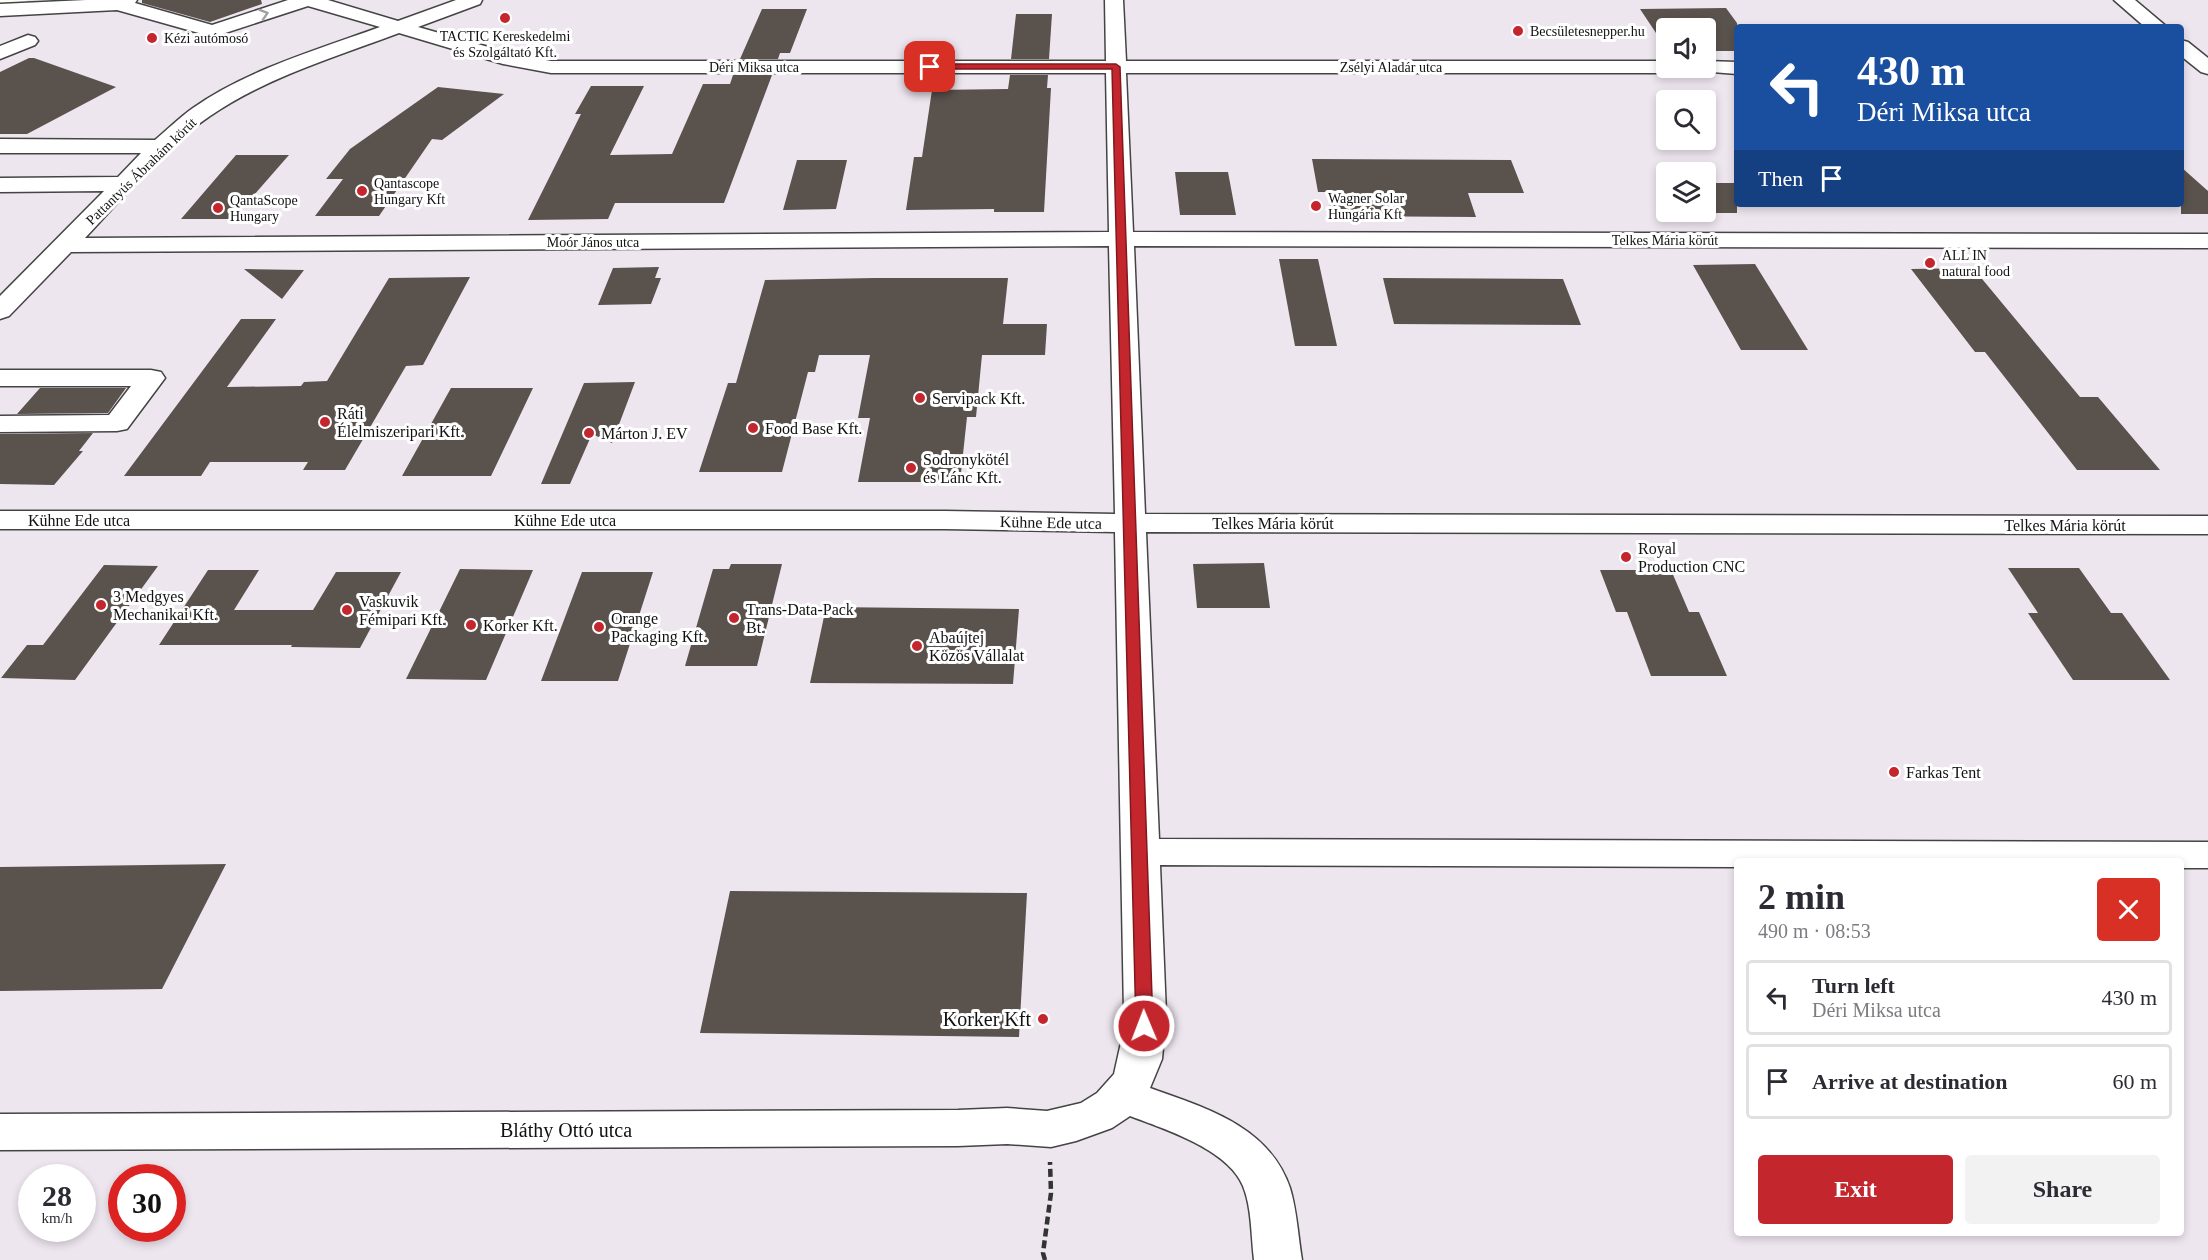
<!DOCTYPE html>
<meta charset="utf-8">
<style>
body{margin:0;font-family:Georgia,serif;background:#f2f2f3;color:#2b2b33;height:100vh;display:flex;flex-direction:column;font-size:22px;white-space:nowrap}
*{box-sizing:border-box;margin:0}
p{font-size:20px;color:#7c7c81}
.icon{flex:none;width:33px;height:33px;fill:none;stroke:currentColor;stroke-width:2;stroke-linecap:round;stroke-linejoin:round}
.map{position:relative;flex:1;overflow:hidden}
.panel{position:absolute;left:1734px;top:858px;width:450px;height:378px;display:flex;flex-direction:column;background:#fff;border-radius:6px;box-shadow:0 3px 9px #0003}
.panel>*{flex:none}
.banner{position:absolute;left:1734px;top:24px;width:450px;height:183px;border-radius:6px;box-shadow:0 3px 9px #0003;background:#1a4fa0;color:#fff;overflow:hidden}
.tools{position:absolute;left:1656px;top:18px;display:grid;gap:12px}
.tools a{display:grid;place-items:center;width:60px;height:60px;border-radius:6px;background:#fff;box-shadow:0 3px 9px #0003;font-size:30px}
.speed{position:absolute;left:18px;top:1164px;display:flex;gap:12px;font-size:30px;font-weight:700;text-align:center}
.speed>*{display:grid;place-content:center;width:78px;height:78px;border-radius:50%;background:#fff;box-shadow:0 3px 9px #0003;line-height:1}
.speed small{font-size:15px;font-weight:400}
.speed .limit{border:9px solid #d22;background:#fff;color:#111}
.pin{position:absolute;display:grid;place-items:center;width:51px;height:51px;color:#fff;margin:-26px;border-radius:12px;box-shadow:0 3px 9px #0006}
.me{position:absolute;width:66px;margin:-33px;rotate:359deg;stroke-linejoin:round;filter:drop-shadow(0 0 4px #0008)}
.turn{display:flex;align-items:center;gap:21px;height:126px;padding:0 24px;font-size:27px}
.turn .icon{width:78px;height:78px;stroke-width:2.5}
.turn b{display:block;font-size:42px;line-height:51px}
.then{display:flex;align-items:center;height:57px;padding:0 24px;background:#0003;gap:12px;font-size:22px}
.round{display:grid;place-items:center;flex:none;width:63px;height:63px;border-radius:6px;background:#f2f2f3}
.head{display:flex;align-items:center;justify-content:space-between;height:102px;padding:0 24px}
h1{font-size:36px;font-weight:600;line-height:45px}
.primary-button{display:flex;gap:12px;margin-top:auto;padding:12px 24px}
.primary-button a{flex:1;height:69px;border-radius:6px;background:#c4262e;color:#fff;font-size:24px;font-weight:600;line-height:69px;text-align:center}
.primary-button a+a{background:#f2f2f3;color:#2b2b33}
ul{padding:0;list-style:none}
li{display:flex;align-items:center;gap:18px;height:75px;margin:0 12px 9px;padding:0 12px;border:3px solid #e1e1e2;border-radius:6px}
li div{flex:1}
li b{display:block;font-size:22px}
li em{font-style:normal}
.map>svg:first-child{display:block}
.industrial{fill:#eee6ef;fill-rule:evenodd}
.building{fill:#5a524d}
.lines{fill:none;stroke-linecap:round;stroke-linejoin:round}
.minor-casing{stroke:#444;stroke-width:3}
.path{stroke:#333;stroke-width:4.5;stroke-dasharray:8 4;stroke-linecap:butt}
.minor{fill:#fff;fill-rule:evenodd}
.oneway{stroke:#a0a0a0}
.route{fill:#c4262e;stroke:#7f191e;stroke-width:1.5}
.poi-dot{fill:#c4262e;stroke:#fff;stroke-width:2}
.labels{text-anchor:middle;stroke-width:6;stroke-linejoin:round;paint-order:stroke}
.far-poi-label{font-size:14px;fill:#111;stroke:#fff;text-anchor:start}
.far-street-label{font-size:14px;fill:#111;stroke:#fff}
.poi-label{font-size:16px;fill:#111;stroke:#fff;text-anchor:start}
.street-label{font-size:16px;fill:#111;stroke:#fff}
.near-poi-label{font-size:20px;fill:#111;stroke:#fff;text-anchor:end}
.near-street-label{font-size:20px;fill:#111;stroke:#fff}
</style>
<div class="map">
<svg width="2208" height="1260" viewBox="0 0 2208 1260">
<rect width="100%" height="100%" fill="#fffdf5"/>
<path class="industrial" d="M28,0H2208V1260H0V13ZM1737,27H2181V204H1737ZM1666,28H1706V68H1666ZM1666,100H1706V140H1666ZM1666,172H1706V212H1666ZM1737,861H2181V1233H1737ZM32,1178H82V1228H32ZM122,1178H172V1228H122Z"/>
<path class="building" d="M142,0H261L262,4L210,22L142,3Z
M1726,8L1737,23V51H1706V28H1666V48L1640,9Z
M762,9H807L790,53H780L778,59H740Z
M1016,14H1052L1049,59H1011Z
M29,58H34L116,87L27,134H0V72Z
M733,75H772L724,203H615L608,219L528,220L581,114H575L591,86H644L610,155L672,154L703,84H730Z
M1010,75H1048L1047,88H1051L1044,212H994V209L906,210L914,157H922L932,90L1008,89Z
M438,87L504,94L442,140L432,139L379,216H315L343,179H326L350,149Z
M236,155H289L233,219H181Z
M1312,159L1511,160L1524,193H1468L1476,217L1332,216L1327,192H1318Z
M797,160H847L836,209L783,210Z
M2181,167L2208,191V214H2181Z
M1175,172H1228L1236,215H1180Z
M1706,183H1737V213H1671L1670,212H1706Z
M1279,259H1318L1337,346H1295Z
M1755,264L1808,350H1741L1693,265Z
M659,267L655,278H661L651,304L598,305L613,268Z
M1973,268L2080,397H2098L2160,470H2077L1985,352H1975L1911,269Z
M244,269L304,270L282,299Z
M470,277L423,365L406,366L345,470H303L308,462H210L201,476H124L241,319H276L227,387L301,386L304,382L327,381L389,278Z
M875,278H1008L1003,324H1047L1045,355H982L976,417H967L960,482H858L870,418H858L870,355H819L815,372H808L782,472H699L728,383H736L765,280Z
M1383,278L1563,279L1581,325L1394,324Z
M635,382L612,443L592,434L570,484H541L584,383Z
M40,388H126L108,413L17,414Z
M451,388H533L491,476H402Z
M93,433L79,451H83L54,485L0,484V434Z
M1264,563L1270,608H1197L1193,564Z
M731,564H782L757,666H685L713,569H729Z
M104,565L158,566L75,680L1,678L27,645H43Z
M2008,568H2079L2111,613H2122L2170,680H2073L2028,613H2038Z
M460,569L533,570L486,680L406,679Z
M208,570H259L234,610H313L336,572H401L360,648L291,647L292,645H159Z
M1600,570H1671L1689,612H1699L1727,676H1651L1627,612H1616Z
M582,572H653L618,681H541Z
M826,607L1019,609L1013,684L810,683Z
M226,864L162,989L0,991V867Z
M730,891L1027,893L1019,1037L700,1033Z"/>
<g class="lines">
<g class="minor-casing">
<path id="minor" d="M86,0H137L135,3L212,25L288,0H328L398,21L456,0H482L480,4L418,27L513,54L551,61H1106L1105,0H1123L1126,61H1666V68H1676L1673,71L1666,73H1126L1133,232L2208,234V248L1134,246L1145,514L2208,516V534L1146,532L1159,839L2208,842V868H2181V861H1737V867L1160,865L1166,1014L1162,1059L1150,1088C1206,1108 1269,1126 1290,1188C1297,1211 1298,1236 1302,1260H1254C1251,1236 1252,1208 1243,1186C1228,1149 1164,1129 1130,1116L1112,1128L1076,1141L1051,1147L1007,1144L958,1146L0,1150V1114L958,1110L1007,1108L1047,1111L1081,1103L1097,1093L1114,1074L1122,1038L1124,1014L1115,532L945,529H0V511H945L1115,514L1109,246L71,252L9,316L0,319V296L104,191L0,192V178L118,177L141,153H0V139L155,140C167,130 180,117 193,108C247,70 319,49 380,27L308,6L213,37L117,10L0,16V4ZM399,33L503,64L551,73H1106L1109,232L85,238C123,198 164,147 210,116C267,77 335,57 399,33Z
M2114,0H2135L2167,27H2145Z
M28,35L35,37L38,41L35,45L0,59V46Z
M2181,40L2188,42L2208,58V74L2201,72L2181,56Z
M1706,61L1737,62V74L1699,71L1696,68H1706Z
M0,370H151L161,372L165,378L127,429L117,431L0,432V416L109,415L131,386H0Z"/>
</g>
<path class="path" d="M1045,1260L1043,1253L1051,1193L1050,1162"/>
<use href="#minor" class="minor"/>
</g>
<defs><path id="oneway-chevron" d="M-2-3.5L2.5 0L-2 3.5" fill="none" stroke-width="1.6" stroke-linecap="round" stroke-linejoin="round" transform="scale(1.5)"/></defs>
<use class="oneway" href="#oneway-chevron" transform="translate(264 14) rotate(-18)"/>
<path class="route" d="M1116,64L1120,67L1153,1026L1151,1031L1144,1033L1138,1031L1136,1026L1112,69H930L926,67L930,64Z"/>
<g class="poi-dot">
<circle cx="505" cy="18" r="6"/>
<circle cx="1518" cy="31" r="6"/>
<circle cx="152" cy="38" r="6"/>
<circle cx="362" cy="191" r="6"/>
<circle cx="1316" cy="206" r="6"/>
<circle cx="218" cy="208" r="6"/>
<circle cx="1930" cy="263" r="6"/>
<circle cx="920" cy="398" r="6"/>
<circle cx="325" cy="422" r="6"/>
<circle cx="753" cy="428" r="6"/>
<circle cx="589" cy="433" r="6"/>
<circle cx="911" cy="468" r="6"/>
<circle cx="1626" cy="557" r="6"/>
<circle cx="101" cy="605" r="6"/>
<circle cx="347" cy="610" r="6"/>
<circle cx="734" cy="618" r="6"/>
<circle cx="471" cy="625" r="6"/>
<circle cx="599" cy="627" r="6"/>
<circle cx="917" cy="646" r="6"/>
<circle cx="1894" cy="772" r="6"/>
<circle cx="1043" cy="1019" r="6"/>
</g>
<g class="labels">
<g class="far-poi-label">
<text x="1530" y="36">Becsületesnepper.hu</text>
<text x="505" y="41" text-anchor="middle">TACTIC Kereskedelmi<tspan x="505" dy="16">és Szolgáltató Kft.</tspan></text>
<text x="164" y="43">Kézi autómosó</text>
<text x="374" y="188">Qantascope<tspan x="374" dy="16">Hungary Kft</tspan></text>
<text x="1328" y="203">Wagner Solar<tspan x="1328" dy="16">Hungária Kft</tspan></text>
<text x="230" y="205">QantaScope<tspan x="230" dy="16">Hungary</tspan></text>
<text x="1942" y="260">ALL IN<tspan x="1942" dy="16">natural food</tspan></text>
</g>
<g class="far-street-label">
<text x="754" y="72">Déri Miksa utca</text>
<text x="1391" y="72">Zsélyi Aladár utca</text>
<text transform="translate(141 171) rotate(-44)" y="5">Pattantyús Ábrahám körút</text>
<text x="1665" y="245">Telkes Mária körút</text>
<text x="593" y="247">Moór János utca</text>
</g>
<g class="poi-label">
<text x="932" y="404">Servipack Kft.</text>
<text x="337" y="419">Ráti<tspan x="337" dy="18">Élelmiszeripari Kft.</tspan></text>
<text x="765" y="434">Food Base Kft.</text>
<text x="601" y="439">Márton J. EV</text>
<text x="923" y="465">Sodronykötél<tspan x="923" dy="18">és Lánc Kft.</tspan></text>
<text x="1638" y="554">Royal<tspan x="1638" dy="18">Production CNC</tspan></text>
<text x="113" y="602">3 Medgyes<tspan x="113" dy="18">Mechanikai Kft.</tspan></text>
<text x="359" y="607">Vaskuvik<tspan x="359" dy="18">Fémipari Kft.</tspan></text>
<text x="746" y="615">Trans-Data-Pack<tspan x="746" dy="18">Bt.</tspan></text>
<text x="611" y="624">Orange<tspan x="611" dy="18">Packaging Kft.</tspan></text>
<text x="483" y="631">Korker Kft.</text>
<text x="929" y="643">Abaújtej<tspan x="929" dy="18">Közös Vállalat</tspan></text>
<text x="1906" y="778">Farkas Tent</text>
</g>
<g class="street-label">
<text x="79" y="526">Kühne Ede utca</text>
<text x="565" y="526">Kühne Ede utca</text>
<text transform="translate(1051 522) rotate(1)" y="6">Kühne Ede utca</text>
<text x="1273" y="529">Telkes Mária körút</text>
<text x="2065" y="531">Telkes Mária körút</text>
</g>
<g class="near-poi-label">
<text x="1031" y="1026">Korker Kft</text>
</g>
<g class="near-street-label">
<text x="566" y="1137">Bláthy Ottó utca</text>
</g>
</g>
</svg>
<div class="tools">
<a><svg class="icon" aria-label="sound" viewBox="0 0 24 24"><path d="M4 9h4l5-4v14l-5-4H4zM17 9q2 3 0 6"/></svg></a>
<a><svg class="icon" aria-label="search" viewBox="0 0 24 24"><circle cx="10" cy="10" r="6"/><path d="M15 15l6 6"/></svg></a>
<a><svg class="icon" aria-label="layers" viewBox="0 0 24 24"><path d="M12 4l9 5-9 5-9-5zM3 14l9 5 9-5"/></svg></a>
</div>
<div class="speed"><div>28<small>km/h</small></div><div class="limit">30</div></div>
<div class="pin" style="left:930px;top:67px;background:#d93025"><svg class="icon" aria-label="arrive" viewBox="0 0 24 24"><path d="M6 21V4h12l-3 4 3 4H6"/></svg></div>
<svg class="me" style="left:1144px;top:1026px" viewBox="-20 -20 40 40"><circle r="17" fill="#c4262e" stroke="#fff" stroke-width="3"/><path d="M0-11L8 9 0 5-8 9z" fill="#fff"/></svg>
<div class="banner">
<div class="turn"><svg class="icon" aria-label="left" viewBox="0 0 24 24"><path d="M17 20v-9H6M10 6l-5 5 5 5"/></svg><div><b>430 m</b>Déri Miksa utca</div></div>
<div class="then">Then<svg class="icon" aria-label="arrive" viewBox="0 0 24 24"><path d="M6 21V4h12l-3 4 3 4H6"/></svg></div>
</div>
<section class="panel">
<div class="head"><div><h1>2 min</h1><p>490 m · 08:53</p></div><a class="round" style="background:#d93025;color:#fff"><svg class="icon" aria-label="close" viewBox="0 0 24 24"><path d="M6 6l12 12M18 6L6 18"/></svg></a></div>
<ul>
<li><svg class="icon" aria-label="left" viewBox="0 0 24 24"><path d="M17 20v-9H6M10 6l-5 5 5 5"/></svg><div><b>Turn left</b><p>Déri Miksa utca</p></div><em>430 m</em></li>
<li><svg class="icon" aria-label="arrive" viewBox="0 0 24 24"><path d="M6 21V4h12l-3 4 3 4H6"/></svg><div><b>Arrive at destination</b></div><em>60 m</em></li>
</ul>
<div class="primary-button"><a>Exit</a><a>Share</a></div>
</section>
</div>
